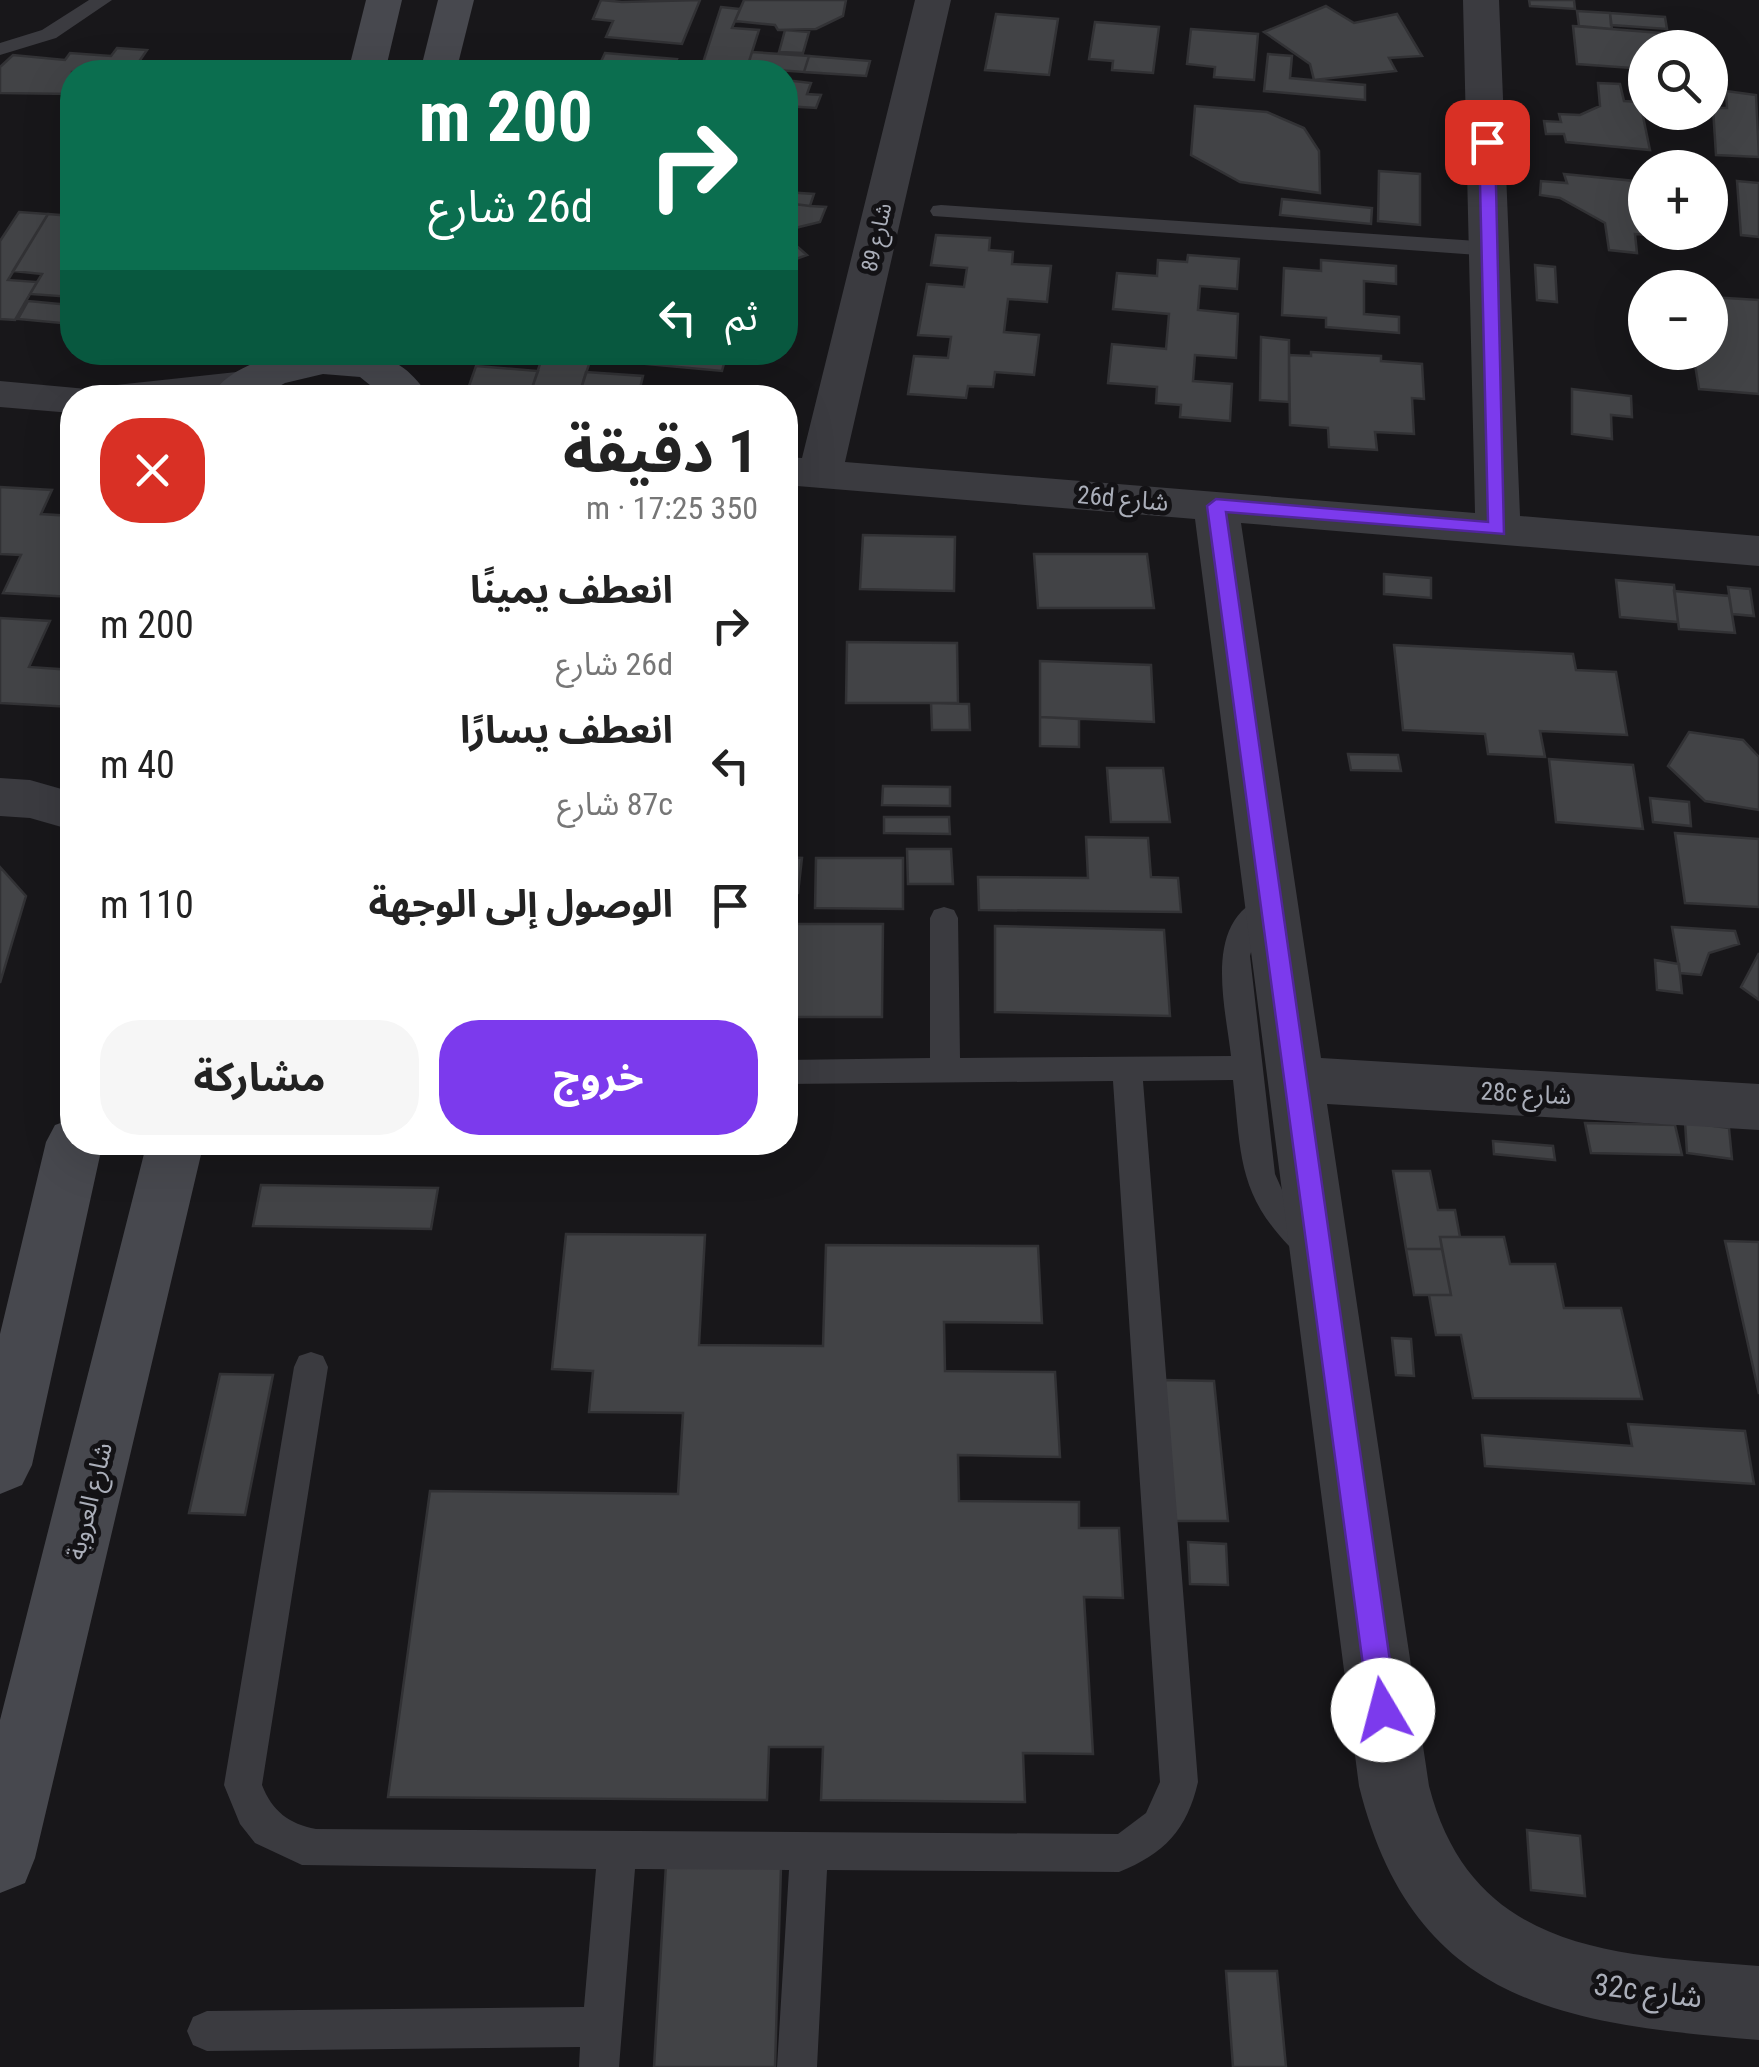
<!DOCTYPE html>
<html lang="ar">
<meta charset="utf-8">
<style>
body{margin:0;font-family:"Roboto Condensed","Noto Sans Arabic",sans-serif;background:#f6f6f6;color:#222;direction:rtl;height:100vh;display:flex;flex-direction:column;font-size:38px;white-space:nowrap}
*{box-sizing:border-box;margin:0}
p{font-size:32px;color:#767676}
.icon{flex:none;width:55px;height:55px;fill:none;stroke:currentColor;stroke-width:2;stroke-linecap:round;stroke-linejoin:round}
.map{position:relative;flex:1;overflow:hidden;direction:ltr}
.details{position:absolute;left:60px;top:385px;width:738px;height:770px;display:flex;flex-direction:column;background:#fff;border-radius:40px;box-shadow:0 10px 40px #0002;direction:rtl}
.details>*{flex:none}
.banner{position:absolute;left:60px;top:60px;width:738px;height:305px;border-radius:40px;box-shadow:0 10px 40px #0002;direction:rtl;background:#0b6e4f;color:#fff;overflow:hidden}
.buttons{position:absolute;left:1628px;top:30px;display:grid;gap:20px}
.buttons a{display:grid;place-items:center;width:100px;height:100px;border-radius:50%;background:#fff;box-shadow:0 10px 40px #0002;font-size:50px}
.pin{position:absolute;display:grid;place-items:center;width:85px;height:85px;color:#fff;margin:-42px;border-radius:20px;box-shadow:0 5px 15px #0006}
.me{position:absolute;width:110px;margin:-55px;rotate:352deg;stroke-linejoin:round;filter:drop-shadow(0 0 8px #0008)}
.turn{display:flex;align-items:center;gap:35px;height:210px;padding:0 40px;font-size:45px}
.turn .icon{width:130px;height:130px;stroke-width:2.5}
.turn b{display:block;font-size:70px;line-height:85px}
.then{display:flex;align-items:center;height:95px;padding:0 40px;background:#0003;gap:20px;font-size:38px}
.round{display:grid;place-items:center;flex:none;width:105px;height:105px;border-radius:40px;background:#f6f6f6}
.overview{display:flex;align-items:center;justify-content:space-between;height:170px;padding:0 40px}
h1{font-size:60px;font-weight:700;line-height:75px}
.button{display:flex;gap:20px;margin-top:auto;padding:20px 40px}
.button a{flex:1;height:115px;border-radius:40px;background:#7c3aed;color:#fff;font-size:40px;font-weight:700;line-height:115px;text-align:center}
.button a+a{background:#f6f6f6;color:#222}
ul{padding:0;list-style:none}
li{display:flex;align-items:center;gap:30px;height:140px;padding:0 40px}
li div{flex:1}
li b{display:block;font-size:38px}
li em{font-style:normal}
.map>svg:first-child{display:block}
.building{fill:#424346;stroke:#323235;stroke-width:2.5}
.lines{fill:none;stroke-linecap:round;stroke-linejoin:round}
.service{fill:#3b3b40;fill-rule:evenodd}
.minor{fill:#3b3b40;fill-rule:evenodd}
.secondary{fill:#47484e;fill-rule:evenodd}
.route{fill:#7c3aed;stroke:#51269a;stroke-width:2.5}
.labels{text-anchor:middle;stroke-width:10;stroke-linejoin:round;paint-order:stroke}
.far-street-label{font-size:22px;fill:#aaaeb9;stroke:#131215}
.street-label{font-size:25px;fill:#aaaeb9;stroke:#131215}
.near-street-label{font-size:30px;fill:#aaaeb9;stroke:#131215}
</style>
<div class="map">
<svg width="1759" height="2067" viewBox="0 0 1759 2067">
<rect width="100%" height="100%" fill="#18171a"/>
<path class="building" d="M601,0L622,2L700,0L682,44L606,37L613,21L593,19Z
M744,0H846L843,16L816,29L778,30L775,25L735,21Z
M1529,0H1574L1575,9L1530,6Z
M1326,6L1354,23L1397,14L1422,56L1389,58L1396,71L1314,80L1310,64L1264,32Z
M721,7L740,9L732,28L759,30L747,68L736,67L735,72H700Z
M1577,11L1610,13L1612,29L1579,26Z
M1610,13L1665,17L1667,29L1611,25Z
M996,14L1058,19L1049,75L985,70Z
M1095,22L1159,27L1153,73L1112,70L1113,61L1089,59Z
M1573,26L1661,33L1664,48H1645V69L1577,64Z
M1191,29L1258,34L1254,80L1214,77L1215,67L1187,64Z
M785,30L809,32L803,53L779,52Z
M117,48L147,50L132,72H72V94L0,93V67L13,55L65,60L70,53L111,56Z
M752,52L809,56L804,72L747,68Z
M605,53L677,59L672,72H572L574,68L597,70Z
M1268,54L1292,56L1290,78L1365,85V100L1264,91Z
M809,56L870,61L866,76L804,72Z
M785,80L811,83L807,94L821,95L816,108L785,106Z
M1598,83L1620,84L1624,101L1640,102L1650,150L1566,142L1564,134H1546L1544,121L1561,122L1559,114L1580,115L1600,106Z
M1726,91L1756,95L1759,157L1716,155L1713,108H1727Z
M1195,106L1267,112L1304,128L1319,151L1320,193L1240,182L1191,155Z
M1379,171L1420,174V225L1378,221Z
M1564,174L1645,182V232L1651,235L1635,234L1637,253L1609,250L1605,223L1560,198L1540,195L1541,181L1567,183Z
M1737,181L1759,183V237L1741,235Z
M785,192L814,194L810,206L785,203Z
M1282,199L1372,208L1371,224L1280,215Z
M786,203L810,206L826,207L820,222L795,228L785,218Z
M19,212L48,214L8,280L37,282L15,320L0,319V241Z
M48,214L72,216V297L30,294L42,274L13,271Z
M936,235L990,238L989,250L1013,252L1012,264L1051,266L1047,302L1008,299L1004,332L1039,335L1034,375L995,372L993,387L968,386L966,398L908,394L914,356L948,358L951,337L918,335L927,284L964,287L967,268L931,265Z
M785,236L807,255L785,263Z
M1188,255L1239,259L1237,289L1200,286L1198,310L1238,314L1236,358L1195,355L1193,381L1232,384L1230,421L1180,417L1181,405L1156,403L1157,387L1108,383L1112,344L1166,349L1169,314L1113,309L1117,273L1157,276L1158,260L1187,262Z
M1321,260L1396,266V284L1364,281V314L1399,317V333L1326,327V318L1282,315L1284,268L1321,271Z
M1535,265L1555,267L1557,302L1537,300Z
M1710,297L1759,300V394L1699,389L1693,352H1710Z
M28,301L71,305L61,323L18,319Z
M1261,337L1289,340V402L1260,400Z
M520,352H593L580,392L531,391L543,355Z
M627,352H727L722,371L624,362Z
M1311,352L1381,356V361L1422,364L1424,399L1412,398L1414,434L1375,432L1377,450L1329,447L1328,428L1290,425L1289,355L1311,356Z
M476,366L538,371L531,391L469,386Z
M586,372L643,376L638,397L580,392Z
M1572,389L1631,396L1632,417L1611,415L1612,439L1572,434Z
M0,487L52,490L41,514L72,516V597L3,593L21,555L0,554Z
M863,535L955,537L954,591L860,589Z
M1034,554H1147L1154,608H1038Z
M1384,574L1431,578V598L1384,594Z
M1616,580L1674,585L1678,622L1620,617Z
M1728,587L1750,589L1754,616L1732,614Z
M1674,591L1729,596L1735,633L1679,629Z
M0,618L50,621L29,667L72,670V707L0,703Z
M847,642L957,643L958,703H846Z
M1394,645L1573,654L1576,670L1616,672L1627,735L1540,731L1545,757L1488,754L1485,734L1403,730Z
M1040,661L1151,665L1154,722L1040,717Z
M931,703L969,704L970,730H932Z
M1040,717L1079,719V747L1040,746Z
M1689,732L1743,740L1759,757V810L1705,801L1668,766Z
M1348,754L1398,755L1401,771L1351,770Z
M1549,759L1633,765L1643,829L1556,822Z
M1107,768H1163L1170,822H1111Z
M883,786L950,787V806L882,805Z
M1650,798L1689,802L1691,826L1653,822Z
M884,817H949L950,834L884,833Z
M1675,833L1759,839V907L1685,903Z
M1086,837L1148,838L1151,877L1178,878L1181,912L979,910L978,877L1088,878Z
M907,849H951L953,884H908Z
M785,857L802,858L798,893L785,892Z
M816,858H903V909L815,908Z
M0,867L26,896L0,983Z
M785,924H883L882,1017H785Z
M995,926L1164,930L1170,1016L995,1012Z
M1672,927L1735,931L1739,944L1709,953L1701,975L1680,973Z
M1759,953V1000L1741,987Z
M1655,960L1679,964L1682,993L1657,990Z
M1685,1122L1729,1128L1732,1159L1687,1153Z
M1585,1123L1675,1125L1682,1155L1591,1153Z
M1493,1141L1553,1146L1555,1160L1494,1154Z
M1393,1171H1430L1438,1210H1455L1460,1237H1440L1442,1249H1406Z
M261,1185L438,1188L431,1229L253,1226Z
M566,1234L705,1235L699,1345L823,1346L826,1245L1038,1246L1042,1323L944,1322L945,1371L1055,1372L1060,1457L958,1455L959,1501L1079,1502V1528H1119L1123,1598L1084,1597L1093,1754L1023,1753L1025,1802L821,1800L823,1747H769L767,1800L388,1797L430,1491L678,1494L683,1413L589,1412L593,1371L552,1369Z
M1440,1237H1504L1510,1264H1555L1564,1308H1621L1642,1399L1473,1398L1461,1335H1436L1429,1295H1451Z
M1725,1241L1759,1242V1394Z
M1406,1249H1442L1451,1295H1414Z
M1392,1338L1411,1339L1414,1376L1396,1375Z
M220,1374L273,1375L245,1515L189,1513Z
M1163,1380L1214,1381L1228,1521H1175Z
M1628,1424L1745,1431L1754,1484L1485,1466L1482,1435L1632,1446Z
M1188,1542L1226,1544L1228,1585L1190,1584Z
M1527,1830L1580,1836L1585,1896L1531,1890Z
M666,1865L781,1866L775,2067H654Z
M1226,1971H1277L1286,2067H1233Z"/>
<g class="lines">
<path class="service" d="M89,0H112L56,38L0,55V43L42,30Z
M941,205L1492,242L1503,249L1492,256L933,216L930,211L933,206Z
M1269,895L1279,898L1283,906L1255,937L1250,956L1275,1174L1287,1201L1332,1253L1327,1263C1309,1269 1301,1259 1289,1246C1237,1192 1241,1151 1233,1080L1143,1081L1198,1782C1187,1830 1164,1854 1119,1872L827,1870L817,2067H777L789,1870L635,1869L619,2067H579L580,2047L207,2051L193,2045L187,2031L193,2017L207,2011L584,2007L596,1869L302,1865L255,1843L240,1824L224,1785L294,1367L299,1356L311,1352L323,1356L328,1367L262,1785C272,1811 289,1824 316,1829L1118,1834L1146,1813L1160,1782L1113,1081L785,1084V1060L930,1058V918L934,910L944,907L954,910L958,918L960,1058L1231,1056C1225,1003 1201,917 1269,895Z"/>
<path class="minor" d="M915,0H951L845,462L1475,513L1463,0H1499L1520,516L1759,536V566L1241,523L1321,1058L1759,1084V1130L1327,1104L1429,1786C1472,1953 1615,1955 1759,1966V2040C1563,2024 1413,2004 1359,1786L1195,519L785,485V457L802,458Z
M246,371L261,375L267,384L261,393L244,398H95L101,388L116,385Z
M0,381L87,389L93,398H72V413L0,407Z
M0,778L30,780L72,792V830L30,818L0,816Z"/>
<path class="secondary" d="M366,0H402L385,72H348Z
M438,0H474L456,72H420Z
M368,352C398,360 413,372 430,398H386L360,377L323,374L285,383L258,398H209C242,347 316,352 368,352Z
M72,1119V1142H103L32,1465L22,1485L0,1494V1334L46,1142L55,1125Z
M147,1142H204L35,1858L25,1883L0,1893V1720Z"/>
</g>
<path class="route" d="M1487,138L1495,142L1504,534L1226,512L1397,1710L1393,1720L1383,1724L1373,1720L1369,1710L1207,506L1216,499L1488,522L1479,142Z"/>
<g class="labels">
<g class="far-street-label">
<text transform="translate(876 237) rotate(-77)" y="8">شارع 89</text>
</g>
<g class="street-label">
<text transform="translate(1123 498) rotate(5)" y="9">26d شارع</text>
<text transform="translate(1526 1093) rotate(3)" y="9">28c شارع</text>
<text transform="translate(89 1501) rotate(-76)" y="9">شارع العروبة</text>
</g>
<g class="near-street-label">
<text transform="translate(1648 1991) rotate(7)" y="10">32c شارع</text>
</g>
</g>
</svg>
<div class="buttons">
<a><svg class="icon" aria-label="search" viewBox="0 0 24 24"><circle cx="10" cy="10" r="6"/><path d="M15 15l6 6"/></svg></a>
<a>+</a>
<a>−</a>
</div>
<div class="pin" style="left:1487px;top:142px;background:#d93025"><svg class="icon" aria-label="arrive" viewBox="0 0 24 24"><path d="M6 21V4h12l-3 4 3 4H6"/></svg></div>
<svg class="me" style="left:1383px;top:1710px" viewBox="-20 -20 40 40"><circle r="19" fill="#fff"/><path d="M0-13L10 11 0 6-10 11z" fill="#7c3aed"/></svg>
<div class="banner">
<div class="turn"><svg class="icon" aria-label="right" viewBox="0 0 24 24"><path d="M7 20v-9h11M14 6l5 5-5 5"/></svg><div><b>200 m</b>26d شارع</div></div>
<div class="then">ثم<svg class="icon" aria-label="left" viewBox="0 0 24 24"><path d="M17 20v-9H6M10 6l-5 5 5 5"/></svg></div>
</div>
<section class="details">
<div class="overview"><div><h1>1 دقيقة</h1><p>350 m · 17:25</p></div><a class="round" style="background:#d93025;color:#fff"><svg class="icon" aria-label="close" viewBox="0 0 24 24"><path d="M6 6l12 12M18 6L6 18"/></svg></a></div>
<ul>
<li><svg class="icon" aria-label="right" viewBox="0 0 24 24"><path d="M7 20v-9h11M14 6l5 5-5 5"/></svg><div><b>انعطف يمينًا</b><p>26d شارع</p></div><em>200 m</em></li>
<li><svg class="icon" aria-label="left" viewBox="0 0 24 24"><path d="M17 20v-9H6M10 6l-5 5 5 5"/></svg><div><b>انعطف يسارًا</b><p>87c شارع</p></div><em>40 m</em></li>
<li><svg class="icon" aria-label="arrive" viewBox="0 0 24 24"><path d="M6 21V4h12l-3 4 3 4H6"/></svg><div><b>الوصول إلى الوجهة</b></div><em>110 m</em></li>
</ul>
<div class="button"><a>خروج</a><a>مشاركة</a></div>
</section>
</div>
